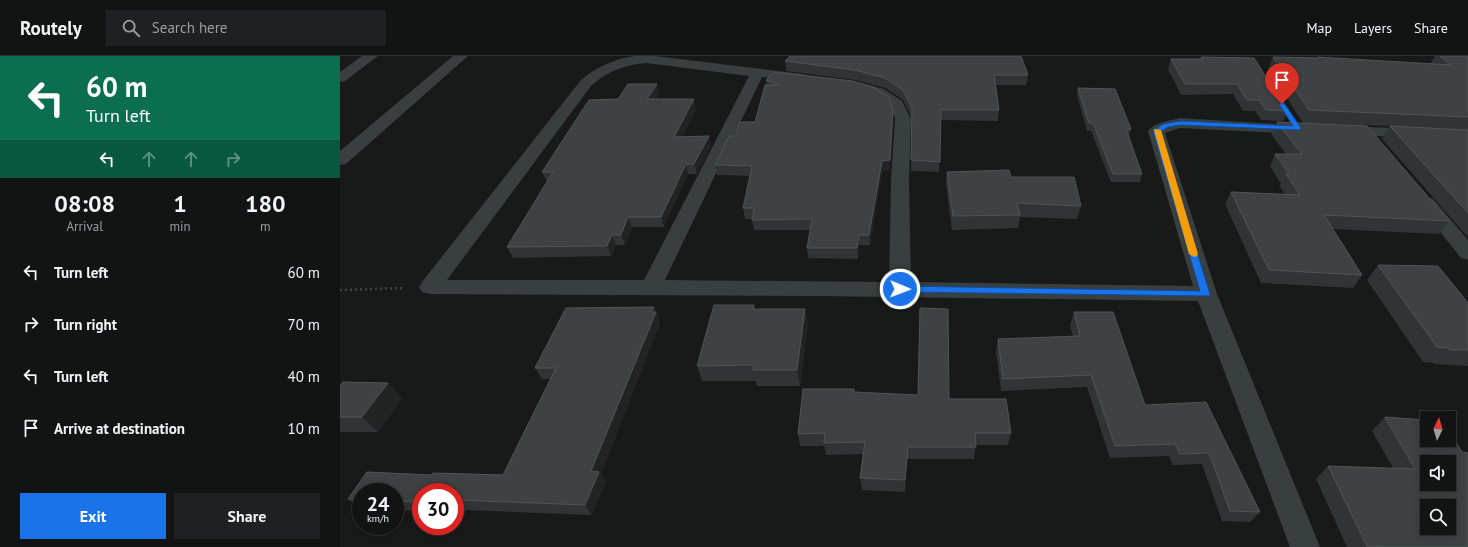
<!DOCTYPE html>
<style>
body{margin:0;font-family:"PT Sans",sans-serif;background:#1f2021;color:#f1f3f6;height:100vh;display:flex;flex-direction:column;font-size:15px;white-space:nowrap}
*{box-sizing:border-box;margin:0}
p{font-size:13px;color:#9c9ea0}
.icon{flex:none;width:22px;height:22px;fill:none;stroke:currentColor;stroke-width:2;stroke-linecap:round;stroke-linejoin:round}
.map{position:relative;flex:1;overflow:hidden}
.details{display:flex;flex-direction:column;background:#121313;width:340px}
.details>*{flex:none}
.hud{background:#0b6e4f;color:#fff;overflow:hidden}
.needle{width:26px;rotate:5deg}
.controls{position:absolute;left:1080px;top:355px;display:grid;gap:8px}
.controls a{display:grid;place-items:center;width:36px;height:36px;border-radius:0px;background:#121313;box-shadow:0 2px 10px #0003,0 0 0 1px #313233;font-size:20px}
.speed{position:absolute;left:12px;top:427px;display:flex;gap:8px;font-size:20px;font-weight:700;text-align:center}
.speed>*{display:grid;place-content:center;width:52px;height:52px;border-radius:50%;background:#121313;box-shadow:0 2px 10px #0003,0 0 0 1px #313233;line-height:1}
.speed small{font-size:10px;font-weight:400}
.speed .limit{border:6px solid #d22;background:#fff;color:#111}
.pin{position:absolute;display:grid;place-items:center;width:34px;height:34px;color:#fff;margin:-41px -17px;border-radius:50% 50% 50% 0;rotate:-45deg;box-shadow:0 0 4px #0007}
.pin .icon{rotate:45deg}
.me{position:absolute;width:44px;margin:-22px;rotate:91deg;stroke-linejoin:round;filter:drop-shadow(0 0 3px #0008)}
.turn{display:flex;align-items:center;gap:14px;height:84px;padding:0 20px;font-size:18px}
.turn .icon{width:52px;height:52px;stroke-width:2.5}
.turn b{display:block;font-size:28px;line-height:34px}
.lanes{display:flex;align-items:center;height:38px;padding:0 20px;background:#0003;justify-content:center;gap:20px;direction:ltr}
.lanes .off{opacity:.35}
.eta{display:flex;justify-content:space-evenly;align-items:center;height:68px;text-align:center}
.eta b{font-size:24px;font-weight:800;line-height:28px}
.button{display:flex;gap:8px;margin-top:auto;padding:8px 20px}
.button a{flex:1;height:46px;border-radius:0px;background:#1a73e8;color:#fff;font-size:16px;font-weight:800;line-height:46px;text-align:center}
.button a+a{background:#1f2021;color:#f1f3f6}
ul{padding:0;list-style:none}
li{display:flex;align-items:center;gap:12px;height:52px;padding:0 20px}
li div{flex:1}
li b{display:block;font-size:15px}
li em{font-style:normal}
header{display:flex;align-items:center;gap:24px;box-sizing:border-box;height:56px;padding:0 20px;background:#121313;border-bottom:1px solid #313233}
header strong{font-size:19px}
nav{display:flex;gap:22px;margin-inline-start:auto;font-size:14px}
.search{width:280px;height:36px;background:#1f2021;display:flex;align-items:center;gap:10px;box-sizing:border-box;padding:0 14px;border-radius:0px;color:#9c9ea0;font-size:15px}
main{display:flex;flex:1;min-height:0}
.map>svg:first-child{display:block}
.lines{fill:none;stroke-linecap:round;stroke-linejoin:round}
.path{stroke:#3f4544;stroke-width:2.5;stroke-dasharray:2 3;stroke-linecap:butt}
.minor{fill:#393e3e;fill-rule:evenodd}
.tertiary{fill:#393e3e;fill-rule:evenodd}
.wall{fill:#313434}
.shaded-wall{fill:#222323}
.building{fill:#3e4242;stroke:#4f5554;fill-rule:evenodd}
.route{fill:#1a73e8;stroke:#114b97}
.slow{fill:#f59e0b}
</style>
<header>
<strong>Routely</strong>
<div class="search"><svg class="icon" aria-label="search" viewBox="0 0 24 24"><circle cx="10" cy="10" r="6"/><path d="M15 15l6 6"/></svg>Search here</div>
<nav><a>Map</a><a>Layers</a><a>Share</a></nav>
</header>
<main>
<section class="details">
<div class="hud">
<div class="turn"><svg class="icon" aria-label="left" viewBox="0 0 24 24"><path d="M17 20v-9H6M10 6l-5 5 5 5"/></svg><div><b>60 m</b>Turn left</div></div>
<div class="lanes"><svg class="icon" aria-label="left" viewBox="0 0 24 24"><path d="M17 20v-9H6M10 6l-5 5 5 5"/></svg><svg class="icon off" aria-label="ahead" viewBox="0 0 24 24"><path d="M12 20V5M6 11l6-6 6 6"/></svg><svg class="icon off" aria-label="ahead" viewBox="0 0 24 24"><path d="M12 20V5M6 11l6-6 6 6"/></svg><svg class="icon off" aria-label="right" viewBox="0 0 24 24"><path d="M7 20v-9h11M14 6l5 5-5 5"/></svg></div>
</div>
<div class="eta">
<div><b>08:08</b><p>Arrival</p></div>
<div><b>1</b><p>min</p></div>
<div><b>180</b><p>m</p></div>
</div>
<ul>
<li><svg class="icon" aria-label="left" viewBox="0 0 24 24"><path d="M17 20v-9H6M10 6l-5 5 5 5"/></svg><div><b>Turn left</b></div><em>60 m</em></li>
<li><svg class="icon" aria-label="right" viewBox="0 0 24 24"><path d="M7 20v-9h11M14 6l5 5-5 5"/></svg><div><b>Turn right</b></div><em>70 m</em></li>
<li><svg class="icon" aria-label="left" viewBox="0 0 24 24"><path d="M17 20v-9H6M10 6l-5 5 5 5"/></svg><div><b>Turn left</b></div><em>40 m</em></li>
<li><svg class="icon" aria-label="arrive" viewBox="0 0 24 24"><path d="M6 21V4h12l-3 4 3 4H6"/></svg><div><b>Arrive at destination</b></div><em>10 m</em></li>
</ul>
<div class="button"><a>Exit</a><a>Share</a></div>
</section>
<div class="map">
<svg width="1128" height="491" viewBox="0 0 1128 491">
<rect width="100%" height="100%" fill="#181919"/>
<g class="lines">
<path class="path" d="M0,234L65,232"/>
<path class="minor" d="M113,0H128L6,108L0,109V95Z
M295,0H315L462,18L467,19L469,22L467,25L462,26L422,21L325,224L549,226L551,123L555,63L550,50L534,39L516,34L514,31L516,28L521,27L544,33L562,45L571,63L569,123L571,226L853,230L808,75C815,66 830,65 840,62L969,70L971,73L969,76L963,78L840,72L825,77L877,238L980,491H950L858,245L478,240L90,238L82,236L79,231L82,226L241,24C258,10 274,3 295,0ZM306,7L409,20L304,224H107L251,30C268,15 284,9 306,7Z
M1004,70L1128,75V85L998,78L996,75L998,72Z
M1086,141L1093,143L1128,184V204L1121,202L1077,147L1079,143Z"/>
<path class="tertiary" d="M22,0H38L5,25L0,26V16Z"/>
</g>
<path class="wall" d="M1095,0H1128V179H1126L1042,83L1050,70L963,67L928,13L933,1L977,2L978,1L1090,8Z
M861,1L948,55L943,65L921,64L915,55H903L893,38L841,39L828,13L831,3H860Z
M445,5L688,19L686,29H656L659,54L658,65L601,64L599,116L571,115L572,62L563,44L545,32L515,24L446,15Z
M426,24L553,63L550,114L542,115L530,189H519L518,203L468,202L467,192L470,174H414L412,164V163H405L403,152L410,120L377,119L375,109L395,80L415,66L426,29Z
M738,32L791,73L789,81L802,118L800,126H771L751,75H747L737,39Z
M320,37L316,43L356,53L342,81L371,90L357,118H348L324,171H292L285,189H276L271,200L173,202L167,191L207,126L202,116L278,43Z
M937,66L1109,165L1099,178L993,173L1022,219L1013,232L921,227L885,148L891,136L945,138L939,130L941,128L930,110L935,98H946L931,78Z
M607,116L671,121L741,150L737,163L680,161L678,172L612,174L606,129Z
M1038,209L1128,247V310L1095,308L1094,307L1083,306L1027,224Z
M414,249L415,253L468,268L460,330H417L416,325H362L357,310Z
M314,251L319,262L318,263L320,267L261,418L266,426L252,459L126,454L125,457L115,456V436H81V455L55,454V436H21V453L8,443L27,416L91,419L93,417L163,419L210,323H202L195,312L226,252Z
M734,256L805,349L866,346L920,456L910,466L882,465L862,408L833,409L829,400L770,402L747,331L661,335L656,295L658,283L733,280L730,269Z
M48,327L62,343L38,376H0V330Z
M514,336L578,339L609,343L671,377L668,389H636L634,403H567L565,436L522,434L520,422L523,398L486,399L484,390H460L458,378Z
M1045,361L1122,396L1128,491H1007L976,423L988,410L1053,412L1032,375Z"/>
<path class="shaded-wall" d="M317,28L320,37L310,52L307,43Z
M354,43L356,53L337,91L334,81Z
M553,54V63L550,114L542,115L530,189L529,179L542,105Z
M369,80L371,90L357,118L354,108Z
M346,108L348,118L324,171L321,161Z
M288,161L292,171L285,189L281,179Z
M272,179L276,189L271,200L267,190Z
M519,179V189L518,203L517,192Z
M314,251L319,262L318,263L320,267L261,418L266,426L252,459L245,449L251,415Z
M465,253L468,268L460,330L457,314Z
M48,327L62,343L38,376L22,361Z
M568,391L567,403L565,436V424Z
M116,444L126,454L125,457L115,447Z"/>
<path class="building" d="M450,0H681L688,19H654L659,54H601L600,106L571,104L572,52L563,34L545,22L515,14L445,5Z
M1100,0H1128V61L969,54L933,1L979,2L978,1L1111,9Z
M861,1L914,2L948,55L926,54L919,44H907L897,28H845L831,3H862Z
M434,16L513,25L533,31L549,41L553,54L550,104L542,105L529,179H519L517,192H467L472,163L412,164L414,152H403L412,110L375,109L389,80H395L400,66H415L425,29H440L426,24Z
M288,28H317L307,43H354L334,81L369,80L354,108H346L321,161H288L281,179H272L267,190L167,191L213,116H202L249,44L278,43Z
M738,32L775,33L791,73H786L802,118H773L753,67H749Z
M937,66L1027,70L1109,165L984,159L1022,219L929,214L891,136L960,139L946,118H949L935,98H962Z
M1050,70L1128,74V157Z
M669,114L671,121H734L741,150L677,147L680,159L613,160L607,116Z
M1038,209L1098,210L1128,247V294H1110L1108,292L1097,291Z
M374,249H414L413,253H465L457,314H413L414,309L357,310Z
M314,251L312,256H316L251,415L259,416L245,449L116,444L115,445V436H81V446L55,445V436H21V444L8,443L27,416L91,419L93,417L163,419L216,312H195L226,252Z
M580,252L608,253L609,343H666L671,377H635L636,391H568L565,424L520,422L525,386L484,387L485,377L458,378L463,333H514V336L578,339Z
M734,256H773L805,349L866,346L920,456L890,455L869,397L840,398L835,388L775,390L751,319L663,323L658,283L740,280Z
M3,326L48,327L22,361H0V330Z
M1045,361L1087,364V384H1109V375L1122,396L1128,397V491H1049L1027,490L988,410L1075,413ZM1087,406H1109V428H1087ZM1087,450H1109V472H1087Z"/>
<path class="route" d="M940,47H944L961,72L960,74L840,69L828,71L820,76L870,238L869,240L560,236L555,233L560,230L860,235L813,75L823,68L840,65L953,70L939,48Z"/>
<path class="slow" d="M815,73L821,74L858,198L857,200L854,201L849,198L814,74Z"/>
</svg>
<div class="controls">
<a><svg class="needle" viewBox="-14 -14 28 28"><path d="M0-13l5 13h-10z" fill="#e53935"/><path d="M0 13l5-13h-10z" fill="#9c9ea0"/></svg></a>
<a><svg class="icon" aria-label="sound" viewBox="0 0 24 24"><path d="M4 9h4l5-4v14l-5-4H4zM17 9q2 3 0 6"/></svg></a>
<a><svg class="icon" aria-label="search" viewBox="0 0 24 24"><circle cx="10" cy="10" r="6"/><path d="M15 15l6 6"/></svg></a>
</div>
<div class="speed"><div>24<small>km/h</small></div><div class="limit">30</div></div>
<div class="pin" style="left:942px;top:48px;background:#d93025"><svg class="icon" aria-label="arrive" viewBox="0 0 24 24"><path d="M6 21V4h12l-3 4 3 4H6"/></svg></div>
<svg class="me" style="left:560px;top:233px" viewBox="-20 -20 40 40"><circle r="17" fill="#1a73e8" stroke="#fff" stroke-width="3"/><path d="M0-11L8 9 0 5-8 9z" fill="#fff"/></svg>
</div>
</main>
